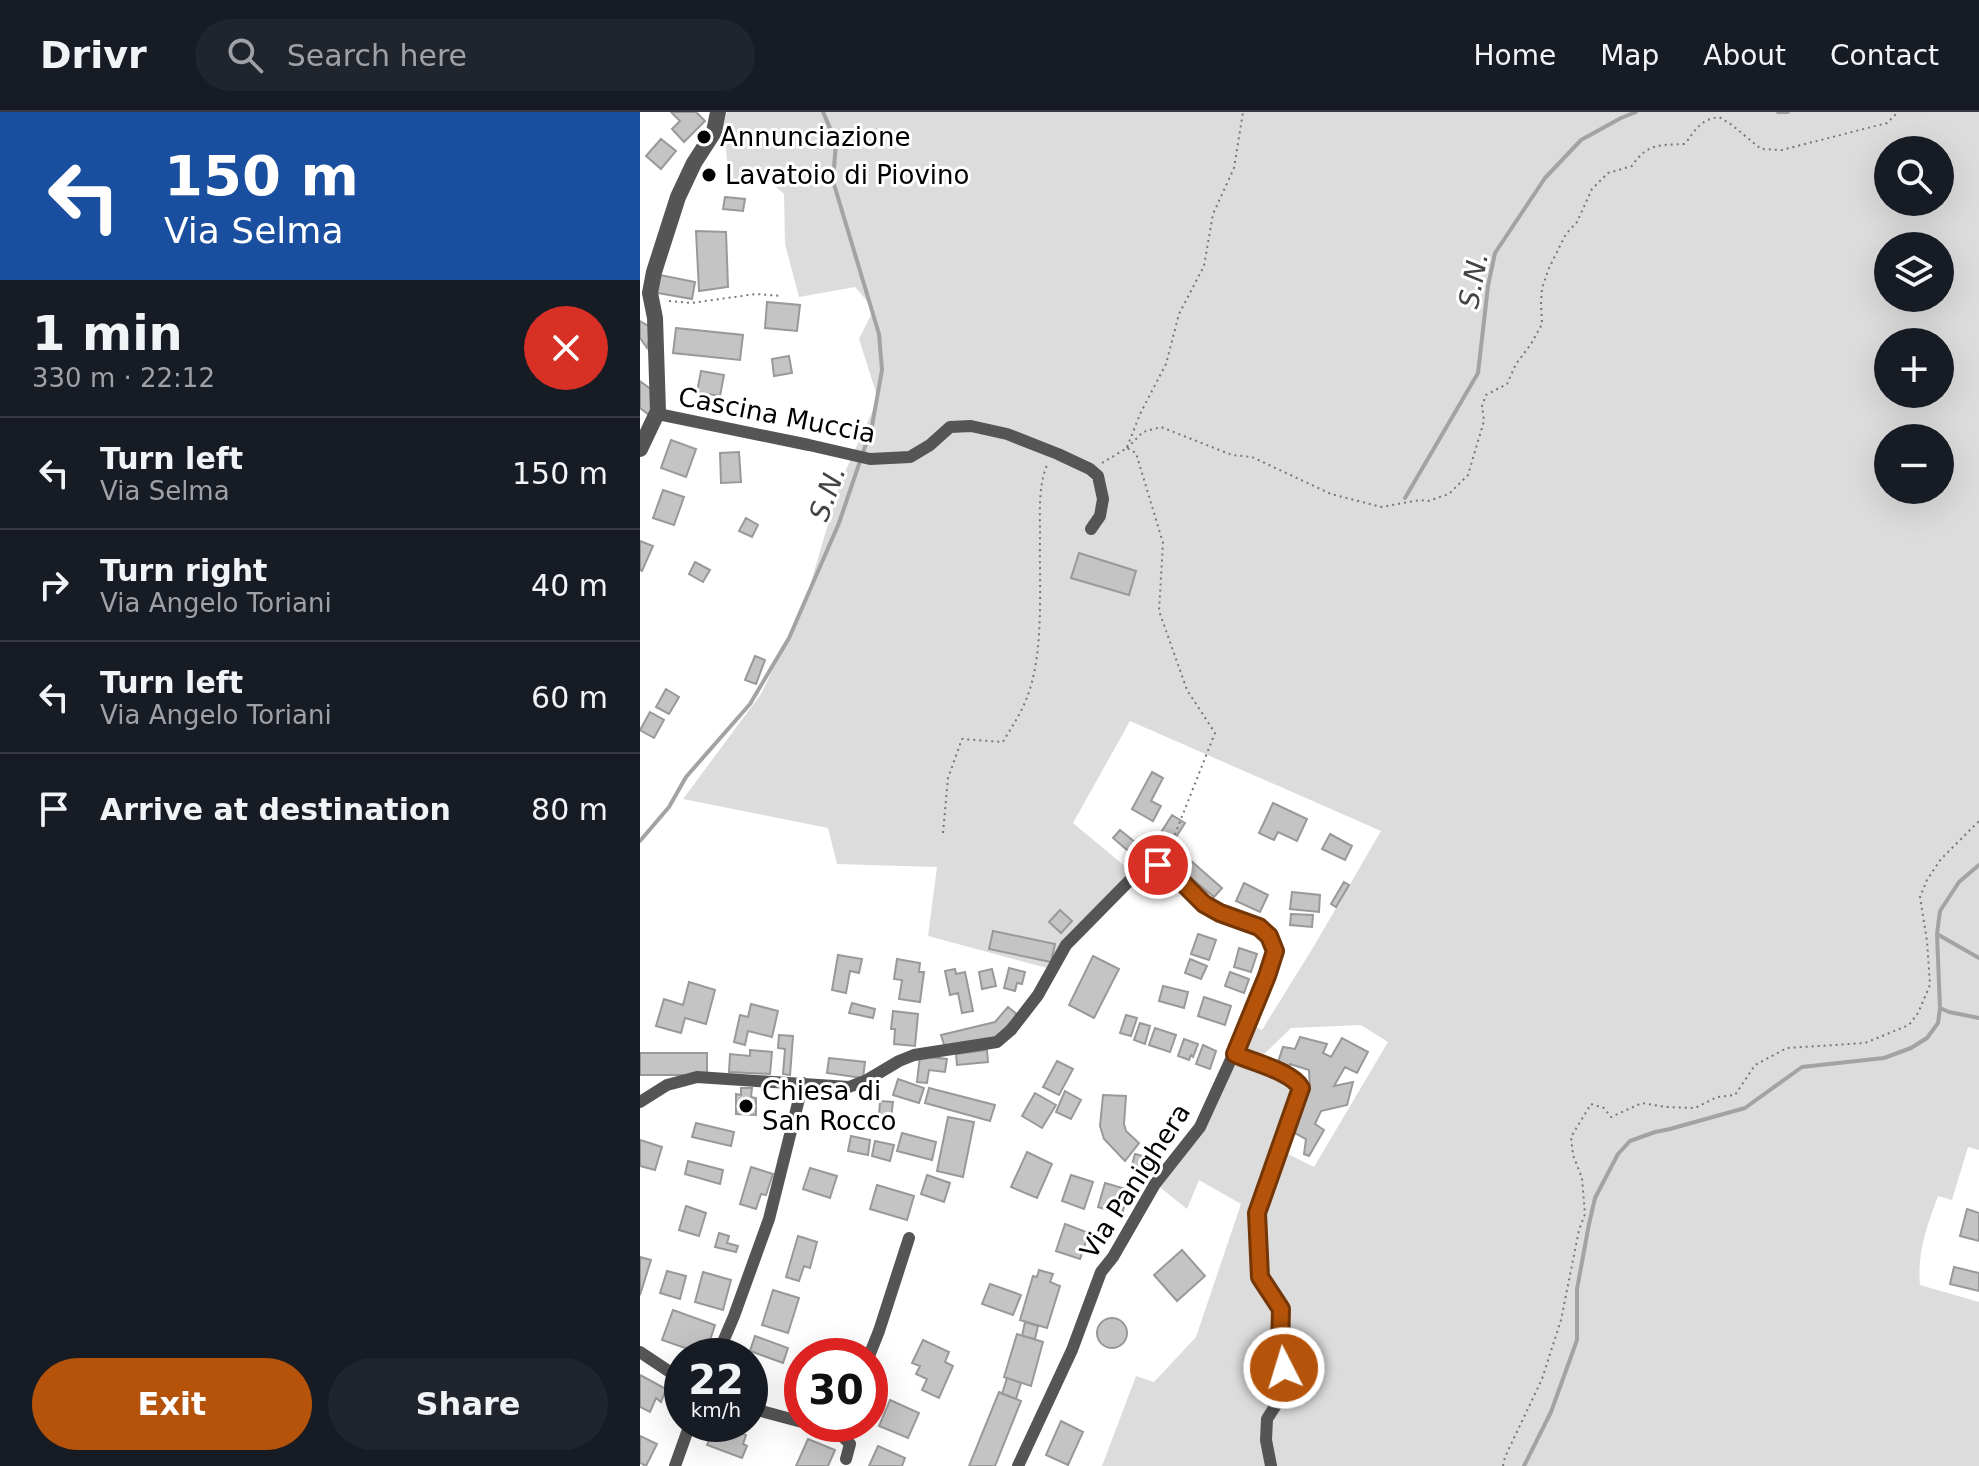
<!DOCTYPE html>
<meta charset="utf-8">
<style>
body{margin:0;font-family:"DejaVu Sans",sans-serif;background:#20242c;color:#f1f3f6;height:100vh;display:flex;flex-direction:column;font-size:30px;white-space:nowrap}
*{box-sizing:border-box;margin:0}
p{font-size:26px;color:#9ea1a6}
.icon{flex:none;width:44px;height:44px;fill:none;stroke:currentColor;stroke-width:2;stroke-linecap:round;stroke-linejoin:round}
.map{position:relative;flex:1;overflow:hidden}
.drawer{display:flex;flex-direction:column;background:#171b24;width:640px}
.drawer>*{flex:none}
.banner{background:#1a4fa0;color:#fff;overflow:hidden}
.fabs{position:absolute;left:1234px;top:24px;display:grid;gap:16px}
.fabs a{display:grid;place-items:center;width:80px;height:80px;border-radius:50%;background:#171b24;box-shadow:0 8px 32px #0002;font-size:40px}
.speed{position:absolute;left:24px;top:1226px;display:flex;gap:16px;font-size:40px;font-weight:700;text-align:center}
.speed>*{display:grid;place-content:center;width:104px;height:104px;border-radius:50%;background:#171b24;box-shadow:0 8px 32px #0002;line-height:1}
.speed small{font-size:20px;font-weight:400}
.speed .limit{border:12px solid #d22;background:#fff;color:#111}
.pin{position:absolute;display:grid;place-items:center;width:68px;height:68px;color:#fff;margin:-34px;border:4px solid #fff;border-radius:50%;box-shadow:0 2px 8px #0007}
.me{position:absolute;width:88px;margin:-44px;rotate:355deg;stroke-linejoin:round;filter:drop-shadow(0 0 6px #0008)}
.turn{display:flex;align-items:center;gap:28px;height:168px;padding:0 32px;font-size:36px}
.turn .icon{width:104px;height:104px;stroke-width:2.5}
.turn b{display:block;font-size:56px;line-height:68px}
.round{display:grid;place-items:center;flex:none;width:84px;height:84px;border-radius:42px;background:#20242c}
.summary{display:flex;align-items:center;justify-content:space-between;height:136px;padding:0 32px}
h1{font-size:48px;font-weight:700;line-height:60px}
.primary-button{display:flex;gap:16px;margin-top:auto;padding:16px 32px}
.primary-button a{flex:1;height:92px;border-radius:48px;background:#b45309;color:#fff;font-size:32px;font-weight:700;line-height:92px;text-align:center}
.primary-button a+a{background:#20242c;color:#f1f3f6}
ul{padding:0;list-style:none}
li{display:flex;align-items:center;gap:24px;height:112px;padding:0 32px;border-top:2px solid #363941}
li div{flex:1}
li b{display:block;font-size:30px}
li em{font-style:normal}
header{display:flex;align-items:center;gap:48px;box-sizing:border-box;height:112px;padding:0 40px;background:#171b24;border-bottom:2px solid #363941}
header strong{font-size:38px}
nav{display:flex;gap:44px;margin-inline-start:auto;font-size:28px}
.search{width:560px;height:72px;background:#20242c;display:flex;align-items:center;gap:20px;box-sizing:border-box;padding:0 28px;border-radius:44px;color:#9ea1a6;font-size:30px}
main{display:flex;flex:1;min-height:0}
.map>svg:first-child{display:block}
.green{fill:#dcdcdc;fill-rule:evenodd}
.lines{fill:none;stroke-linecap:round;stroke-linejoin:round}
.stream{stroke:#a3a3a3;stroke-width:4}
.building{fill:#c4c4c4;stroke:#999;stroke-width:2}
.path{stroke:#777;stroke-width:2;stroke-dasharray:2 4;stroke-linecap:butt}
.minor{stroke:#555;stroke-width:12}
.tertiary{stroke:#555;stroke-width:16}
.route-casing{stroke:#753606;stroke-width:20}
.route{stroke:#b45309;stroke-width:14}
.poi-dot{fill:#000;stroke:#fff;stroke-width:3}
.labels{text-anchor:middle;stroke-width:6;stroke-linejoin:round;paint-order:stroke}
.poi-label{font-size:26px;fill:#000;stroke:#fff;text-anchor:start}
.street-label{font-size:26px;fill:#000;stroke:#fff}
.water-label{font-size:28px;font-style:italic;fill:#444;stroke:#fff}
</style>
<header>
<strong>Drivr</strong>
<div class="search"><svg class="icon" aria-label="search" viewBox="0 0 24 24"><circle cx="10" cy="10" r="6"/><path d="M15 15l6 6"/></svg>Search here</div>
<nav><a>Home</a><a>Map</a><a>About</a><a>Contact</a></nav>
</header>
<main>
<section class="drawer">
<div class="banner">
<div class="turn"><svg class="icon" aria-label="left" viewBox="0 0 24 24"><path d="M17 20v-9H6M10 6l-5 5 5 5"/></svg><div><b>150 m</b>Via Selma</div></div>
</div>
<div class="summary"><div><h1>1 min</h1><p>330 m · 22:12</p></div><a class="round" style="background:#d93025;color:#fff"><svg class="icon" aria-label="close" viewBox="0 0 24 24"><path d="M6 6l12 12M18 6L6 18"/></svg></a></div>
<ul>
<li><svg class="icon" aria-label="left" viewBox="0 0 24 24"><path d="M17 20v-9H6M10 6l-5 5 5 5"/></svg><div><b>Turn left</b><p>Via Selma</p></div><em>150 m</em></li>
<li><svg class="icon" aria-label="right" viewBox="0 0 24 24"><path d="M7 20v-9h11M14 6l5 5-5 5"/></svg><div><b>Turn right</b><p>Via Angelo Toriani</p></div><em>40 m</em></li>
<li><svg class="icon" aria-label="left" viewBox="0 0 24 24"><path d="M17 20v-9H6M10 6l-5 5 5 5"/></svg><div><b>Turn left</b><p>Via Angelo Toriani</p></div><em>60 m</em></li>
<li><svg class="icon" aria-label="arrive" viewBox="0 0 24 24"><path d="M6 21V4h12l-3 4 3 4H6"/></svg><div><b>Arrive at destination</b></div><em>80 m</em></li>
</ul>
<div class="primary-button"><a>Exit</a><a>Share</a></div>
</section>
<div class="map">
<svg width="1339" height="1354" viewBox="0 0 1339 1354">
<rect width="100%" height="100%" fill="#fff"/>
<path class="green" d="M87,0H1339V1038L1328,1035L1312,1088L1298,1084C1287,1114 1277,1140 1280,1173L1339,1190V1354H462L496,1264L514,1270L556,1225L601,1092L559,1068L547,1097L516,1072L560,1017L609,911L622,918L674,834L741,719L490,609L433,711L493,761L407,856L288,824L297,755L197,752L188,716L43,687L121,582L158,505L167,484L200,371L238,287L219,227L234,197L215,175L159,185L145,132L144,82L121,62L89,72L84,13ZM1248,38H1300V90H1248ZM1248,134H1300V186H1248ZM1248,230H1300V282H1248ZM1248,326H1300V378H1248ZM721,913L748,930L674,1055L640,1038L661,976L615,951L651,916Z"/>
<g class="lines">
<path class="stream" d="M1138,0H1148
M765,386L838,261L848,174L855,141L905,66L941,28L981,6L996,0
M0,729L29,695L46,665L110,592L149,526L199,411L232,314L242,258L239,222L193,69L196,30L183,0
M1297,822L1339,846
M1300,896L1309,900L1339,906
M884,1354L911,1300L937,1228V1177L949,1112L955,1086L978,1042L990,1029L1015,1020L1030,1017L1105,996L1162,955L1244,946L1271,936L1287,926L1298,911L1300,896L1297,822L1300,799L1319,770L1339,753"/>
</g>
<path class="building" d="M31,0H56L65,9L44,30L32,17L40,9Z
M21,27L36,39L21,57L6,44Z
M85,85L105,87L103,99L83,97Z
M56,119L86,120L88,175L59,179Z
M15,162L55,170L52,187L12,180Z
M127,190L160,193L157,219L125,216Z
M0,209L12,216L7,236L0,226Z
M36,216L103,223L100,248L33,241Z
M149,244L152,261L134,264L132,247Z
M61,259L84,263L80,284L57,280Z
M0,269L17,282L9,303L0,296Z
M31,328L56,337L46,365L21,356Z
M99,340L101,370L81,371L80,341Z
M23,378L44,385L34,413L13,406Z
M106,406L118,413L112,425L99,419Z
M0,429L13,434L2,459L0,458Z
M439,441L496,459L489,483L431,466Z
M55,450L70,458L63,470L49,462Z
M115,544L125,548L116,572L105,568Z
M26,577L39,585L29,602L16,595Z
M10,600L24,608L14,626L0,618Z
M512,660L523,666L511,689L521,694L513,709L492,697Z
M633,691L667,707L657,729L638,720L634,728L619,721Z
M532,703L545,711L531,733L518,725Z
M480,718L501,735L494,744L473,726Z
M690,722L712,734L705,748L682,737Z
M541,740L582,776L574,785L532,750Z
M704,770L709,773L696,795L691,792Z
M604,771L628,783L620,800L596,789Z
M652,780L680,783L679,800L650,797Z
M420,798L432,809L421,821L409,810Z
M651,802L673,803L672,815L650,813Z
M353,819L415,832L411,850L349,837Z
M558,822L576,828L569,848L551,842Z
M599,836L617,842L611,860L594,855Z
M198,843L222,847L219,861L210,859L206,881L192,878Z
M453,844L479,857L454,906L429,893Z
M257,847L280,851L279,860H284L280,890L259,887L262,868L254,867Z
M550,847L567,854L561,867L545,861Z
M369,856L385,860L382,872L377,871L375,879L364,876Z
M315,857L316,862L325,860L333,899L322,901L318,881L310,883L305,859Z
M352,857L356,874L342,877L339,860Z
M590,860L609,867L604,881L585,874Z
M49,870L75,878L66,912L45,906L41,921L16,914L24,887L43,893Z
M523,874L548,880L544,896L519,889Z
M564,885L591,894L585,913L558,904Z
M212,891L235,897L233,906L209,901Z
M111,892L138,899L132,925L108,919L105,933L94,930L100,903L108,905Z
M368,895L378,903L354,927L306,939L301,923L355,910Z
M253,899L278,902L275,934L254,932L255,917H251Z
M486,903L497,906L491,924L480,921Z
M500,911L510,914L505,932L494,928Z
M515,916L536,923L530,940L509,933Z
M139,923L153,924L150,963L143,962L145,937L138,936Z
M660,925L687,932L683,941L691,945L702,926L728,940L717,961L705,955L694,974L713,970L707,993L681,999L675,1012L684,1018L669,1044L664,1042L666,1027L655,1021L649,1030L646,1026L670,977L669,958L650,952L647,958L636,956L643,935L655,937Z
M544,927L558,932L553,945L551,943L549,948L538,944Z
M563,933L576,939L570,957L556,952Z
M110,938L132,940L130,962L89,960L90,942L110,944Z
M347,938L348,950L317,953L316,942Z
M0,941H67V963H0Z
M280,944L307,947L305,960L289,958L287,971L277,970Z
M189,946L225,950L223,966L187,961Z
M417,949L433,957L419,983L403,975Z
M258,967L284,976L279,991L253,983Z
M101,976H112L111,985L116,986V1003L96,1002V982L101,983Z
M289,976L355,993L350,1009L285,991Z
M425,979L441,988L431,1007L416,1000Z
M395,981L416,993L402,1016L382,1004Z
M463,983L486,984L484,1012L486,1019L499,1031L485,1049L464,1027L460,1014Z
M240,989L253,990L251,1006L239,1004Z
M308,1005L334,1010L323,1065L297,1059Z
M56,1011L94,1020L91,1034L52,1025Z
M262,1021L296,1030L292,1048L257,1039Z
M211,1024L230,1028L228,1043L208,1039Z
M0,1028L22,1035L15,1058L0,1054Z
M235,1029L254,1033L250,1049L232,1044Z
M387,1040L412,1052L397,1086L371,1075Z
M495,1042L518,1048L514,1063L491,1056Z
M48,1049L83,1058L80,1072L45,1062Z
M111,1055L133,1062L126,1083L121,1082L116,1097L100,1092Z
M170,1056L197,1064L190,1086L163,1077Z
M287,1063L310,1071L304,1090L281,1082Z
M431,1063L453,1070L444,1097L422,1089Z
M465,1071L489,1078L482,1102L458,1095Z
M237,1073L274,1084L267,1108L230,1097Z
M46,1094L66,1101L59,1124L39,1118Z
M1327,1097L1339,1101V1129L1320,1124Z
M425,1112L449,1121L440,1147L416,1139Z
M79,1121L89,1124L87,1131L98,1134L96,1140L75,1135Z
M158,1124L177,1130L170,1156L164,1154L159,1169L146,1165Z
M542,1138L565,1164L537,1189L514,1163Z
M0,1145L11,1148L0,1183Z
M1314,1155L1339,1161V1179L1310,1172Z
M399,1158L413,1162L410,1170L420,1174L407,1216L380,1208L393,1164L397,1165Z
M27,1159L46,1164L40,1187L20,1181Z
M63,1160L91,1168L83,1198L55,1190Z
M350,1172L381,1183L373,1203L342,1192Z
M133,1178L159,1186L148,1221L122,1213Z
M33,1198L75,1213L65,1243L22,1228Z
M457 1221a15 15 0 1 1 30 0a15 15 0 1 1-30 0Z
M385,1210L398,1214L395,1227L382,1224Z
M377,1222L403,1230L391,1274L364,1265Z
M115,1224L148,1236L143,1251L110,1239Z
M283,1228L309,1240L305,1250L313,1254L299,1286L282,1278L287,1267L276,1262L280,1254L272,1251Z
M177,1232L205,1244L172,1243Z
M110,1256L121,1260L113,1282L110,1281Z
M0,1263L26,1277L21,1290L16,1286L10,1300L0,1295Z
M367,1266L381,1271L376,1287L362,1282Z
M359,1280L381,1289L355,1354H329Z
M250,1288L279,1301L268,1326L239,1314Z
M421,1309L443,1320L428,1353L406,1343Z
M75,1312L106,1323L103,1332L107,1334L102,1346L67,1333Z
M0,1324L17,1332L6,1354L0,1351Z
M168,1327L195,1338L188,1354H156Z
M238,1334L265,1346L262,1354H229Z"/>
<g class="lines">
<path class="path" d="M29,189L51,191L116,182L141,184
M487,335L501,300L526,252L539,202L564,154L573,102L594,56L603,0
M487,336L503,320L521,315L592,343L612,345L691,382L741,395L780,388L788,389L809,382L828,363L844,309L842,294L846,283L867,272L876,252L891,232L902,212L901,192L902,176L909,156L926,122L937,110L952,77L968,61L992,54C1007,31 1020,33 1045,32C1056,17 1060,8 1079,5L1092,13L1121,37L1142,38L1247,11L1258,0
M462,351L487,336L496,341L523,431L519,499L547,578L575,621L526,745
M303,721L308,666L322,627L363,630C371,616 380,603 386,588C405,542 399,473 400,423C400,400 398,372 408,351
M863,1354L865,1345L902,1267L921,1208L939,1118L945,1102L942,1066L933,1043L931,1025L951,992L964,996L971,1005L1002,991L1025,995L1055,996L1077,985L1095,983L1115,953L1147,936L1225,931L1269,913L1278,901L1290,873L1287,829L1280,785L1287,768L1301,747L1339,709"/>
<path class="minor" d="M18,302L169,333L230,347L270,345L290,333L310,315L331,314L367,322L418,342L450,357L458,364L463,387L460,404L451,417
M595,942C614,951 651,959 661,976L617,1101L620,1165L641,1197L640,1235L644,1256L641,1285L627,1307L626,1328L631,1354
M0,990L27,973L57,965L209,975L227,968L259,949L274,943L357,930L371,918L398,883L426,833L495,763L518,753L540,768L564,792L580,801L619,815L629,824L635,839L609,908L560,1015L515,1072L473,1145L461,1160L432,1238L378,1354
M0,1240L42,1268
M77,1244L94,1204L129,1107L163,971
M229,1244L239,1219L269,1126
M110,1296L162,1310
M169,1312C184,1316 199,1319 210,1332L206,1347
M35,1354L50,1312"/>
<path class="tertiary" d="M0,337L18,299L15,206L10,181L14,160L38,85L54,51L74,20L78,0"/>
</g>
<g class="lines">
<g class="route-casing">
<path id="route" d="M518,753L540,768L564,792L580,801L619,815L629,824L635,839L627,864L595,942C614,951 651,959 661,976L617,1101L620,1165L641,1197L640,1235L644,1256"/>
</g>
<use href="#route" class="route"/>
</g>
<g class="poi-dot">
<circle cx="64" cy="25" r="8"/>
<circle cx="69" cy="63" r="8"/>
<circle cx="106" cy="994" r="8"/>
</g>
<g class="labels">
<g class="poi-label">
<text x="80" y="34">Annunciazione</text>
<text x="85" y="72">Lavatoio di Piovino</text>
<text x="122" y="988">Chiesa di<tspan x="122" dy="30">San Rocco</tspan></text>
</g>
<g class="street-label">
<text transform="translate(137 303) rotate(11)" y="9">Cascina Muccia</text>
<text transform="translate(495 1069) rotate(-57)" y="9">Via Panighera</text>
</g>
<g class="water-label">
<text transform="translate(833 168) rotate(-79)" y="10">S.N.</text>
<text transform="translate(187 381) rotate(-70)" y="10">S.N.</text>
</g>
</g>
</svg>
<div class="fabs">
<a><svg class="icon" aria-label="search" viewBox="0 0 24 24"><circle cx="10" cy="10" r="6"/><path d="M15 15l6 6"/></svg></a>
<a><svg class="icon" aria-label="layers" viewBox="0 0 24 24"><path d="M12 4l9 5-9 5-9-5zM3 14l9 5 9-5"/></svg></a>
<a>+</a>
<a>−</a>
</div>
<div class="speed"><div>22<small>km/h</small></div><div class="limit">30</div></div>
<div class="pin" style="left:518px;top:753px;background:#d93025"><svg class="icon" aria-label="arrive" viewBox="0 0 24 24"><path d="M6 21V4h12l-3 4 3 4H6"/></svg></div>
<svg class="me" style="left:644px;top:1256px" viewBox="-20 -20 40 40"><circle r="17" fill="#b45309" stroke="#fff" stroke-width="3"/><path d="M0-11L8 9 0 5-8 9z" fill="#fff"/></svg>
</div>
</main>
